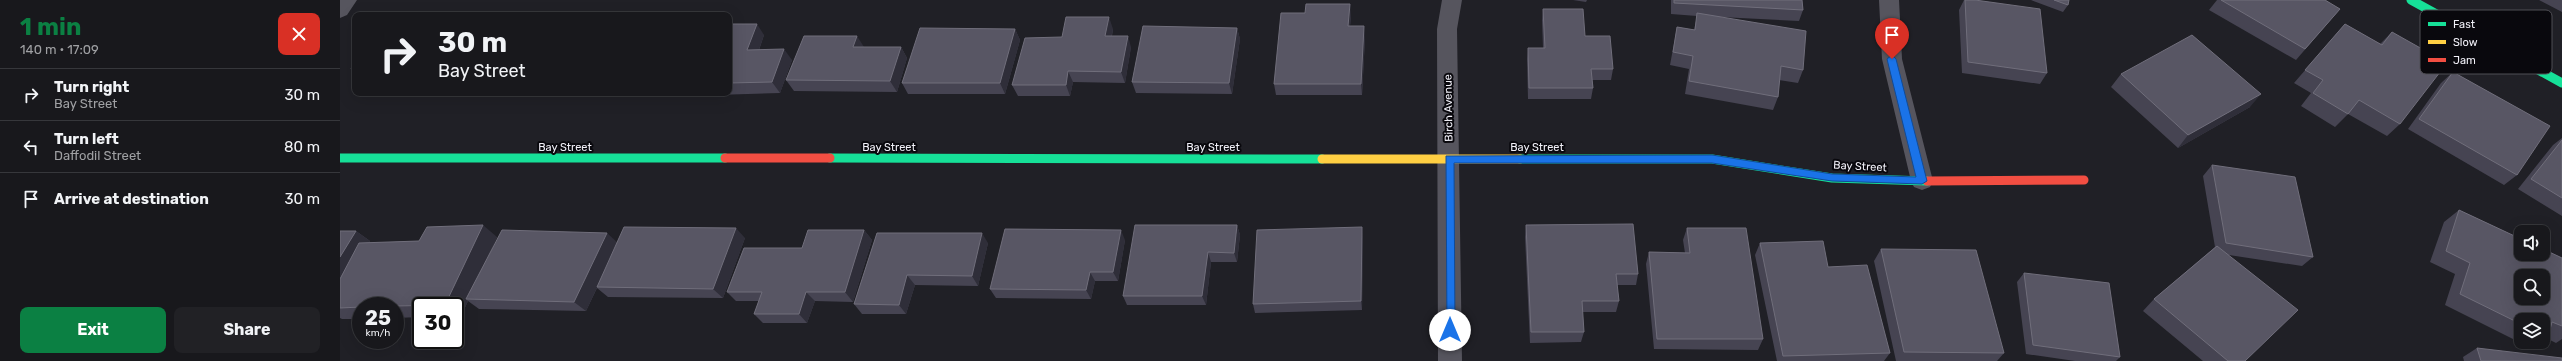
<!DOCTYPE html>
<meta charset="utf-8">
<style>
body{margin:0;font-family:Rubik,sans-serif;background:#212125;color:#f1f3f6;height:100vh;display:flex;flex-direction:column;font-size:15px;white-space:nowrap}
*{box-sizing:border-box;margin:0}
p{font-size:13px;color:#9fa0a3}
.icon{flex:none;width:22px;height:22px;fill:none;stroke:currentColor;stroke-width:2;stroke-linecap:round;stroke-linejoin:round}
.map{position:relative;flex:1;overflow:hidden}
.side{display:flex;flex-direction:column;background:#18181c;width:340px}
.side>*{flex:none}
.hud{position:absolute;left:12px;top:12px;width:380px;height:84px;border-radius:8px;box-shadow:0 4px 16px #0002,0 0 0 1px #36373b;background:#18181c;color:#f1f3f6;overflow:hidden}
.buttons{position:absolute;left:2174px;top:225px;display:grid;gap:8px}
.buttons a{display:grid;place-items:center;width:36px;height:36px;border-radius:8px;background:#18181c;box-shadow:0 4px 16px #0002,0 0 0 1px #36373b;font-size:20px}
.speed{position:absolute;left:12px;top:297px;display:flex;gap:8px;font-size:20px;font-weight:700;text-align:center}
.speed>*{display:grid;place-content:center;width:52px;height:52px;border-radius:50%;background:#18181c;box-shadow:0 4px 16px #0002,0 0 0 1px #36373b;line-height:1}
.speed small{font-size:10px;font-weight:400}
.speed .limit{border:2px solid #111;border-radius:6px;background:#fff;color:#111}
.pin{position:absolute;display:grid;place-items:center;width:34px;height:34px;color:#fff;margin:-41px -17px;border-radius:50% 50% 50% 0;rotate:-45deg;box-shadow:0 0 4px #0007}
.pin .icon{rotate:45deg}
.me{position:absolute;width:44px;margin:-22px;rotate:0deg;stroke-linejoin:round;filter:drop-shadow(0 0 3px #0008)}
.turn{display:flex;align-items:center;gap:14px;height:84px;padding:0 20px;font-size:18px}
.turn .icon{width:52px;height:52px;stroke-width:2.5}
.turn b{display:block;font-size:28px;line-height:34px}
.round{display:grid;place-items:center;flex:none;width:42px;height:42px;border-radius:8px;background:#212125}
.summary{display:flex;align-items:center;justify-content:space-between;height:68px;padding:0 20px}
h1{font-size:24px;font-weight:700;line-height:30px;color:#0b8043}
.cta{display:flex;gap:8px;margin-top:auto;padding:8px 20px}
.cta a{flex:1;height:46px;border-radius:8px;background:#0b8043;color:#fff;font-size:16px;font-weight:700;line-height:46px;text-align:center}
.cta a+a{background:#212125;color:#f1f3f6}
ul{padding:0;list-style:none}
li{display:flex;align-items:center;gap:12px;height:52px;padding:0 20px;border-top:1px solid #36373b}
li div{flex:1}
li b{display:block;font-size:15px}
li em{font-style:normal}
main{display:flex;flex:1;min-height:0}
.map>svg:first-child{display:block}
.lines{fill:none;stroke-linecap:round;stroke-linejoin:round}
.street{fill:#56555e;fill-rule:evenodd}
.fast{stroke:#16e098;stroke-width:9}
.slow{stroke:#ffcf43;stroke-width:9}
.jam{stroke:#f24e42;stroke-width:9}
.wall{fill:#464452}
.shaded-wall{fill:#2f2e39}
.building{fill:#585664;stroke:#706e7b;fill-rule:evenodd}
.route{fill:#1a73e8;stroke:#114b97}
.labels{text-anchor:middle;stroke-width:4;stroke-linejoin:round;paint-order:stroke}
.street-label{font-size:11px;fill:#f1f0f8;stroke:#09080d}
.key{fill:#09080d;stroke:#4f4e54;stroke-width:1}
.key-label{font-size:11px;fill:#f1f0f8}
</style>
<main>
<section class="side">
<div class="summary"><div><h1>1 min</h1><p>140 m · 17:09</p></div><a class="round" style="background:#d93025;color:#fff"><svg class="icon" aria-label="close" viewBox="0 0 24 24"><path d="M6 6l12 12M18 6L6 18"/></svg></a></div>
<ul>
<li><svg class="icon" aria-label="right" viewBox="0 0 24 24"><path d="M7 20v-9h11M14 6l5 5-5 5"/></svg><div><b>Turn right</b><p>Bay Street</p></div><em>30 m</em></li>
<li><svg class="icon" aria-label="left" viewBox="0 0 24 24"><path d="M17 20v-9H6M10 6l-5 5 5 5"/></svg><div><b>Turn left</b><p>Daffodil Street</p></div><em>80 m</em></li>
<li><svg class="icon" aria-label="arrive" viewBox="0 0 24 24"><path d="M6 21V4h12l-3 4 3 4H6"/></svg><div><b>Arrive at destination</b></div><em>30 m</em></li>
</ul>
<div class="cta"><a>Exit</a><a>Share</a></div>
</section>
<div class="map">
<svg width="2222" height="361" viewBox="0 0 2222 361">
<rect width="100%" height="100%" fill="#202026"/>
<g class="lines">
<path class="street" d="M0,0H17L7,15L0,18Z
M1102,0H1122L1117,29L1122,361H1098L1097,29Z
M1539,0H1559L1562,59L1593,181L1590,187L1582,190L1574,187L1571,181L1542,59Z"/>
<path class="fast" d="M2071,0L2222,83
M0,158H385
M490,158L982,159
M1180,159H1372L1492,178L1587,181"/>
<path class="slow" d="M982,159H1180"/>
<path class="jam" d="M385,158H490
M1587,181L1744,180"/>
</g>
<path class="wall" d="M1233,0H1247L1246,2Z
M1331,0H1462L1463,10L1459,21L1380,17L1463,70L1458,83L1439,80L1438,97L1433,110L1345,94L1349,69L1330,65L1337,27L1354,30L1357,16L1331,14Z
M1624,0H1635L1707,73L1700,84L1622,73L1619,10Z
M1691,0H1729L1728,5L1723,12Z
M1877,0H1985L2000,9L1956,60L1869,10Z
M2199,0H2222V12Z
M1203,9L1245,36L1273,69L1271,80H1252L1253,88L1251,99H1188L1187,59L1188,48H1203L1202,20Z
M1011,16L1010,26L1025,38L1022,95H936L934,84Z
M389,24L424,35L419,50L452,60L440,93L343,96L340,93H389Z
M2005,24L2040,44L2052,32L2060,124L2047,136L2008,114L1995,127L1961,106L1971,93L1954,83Z
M897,28L900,39L892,94L796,93L792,82Z
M675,29L680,40L665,94H568L562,83Z
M773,29L772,36L791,47L785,83L733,82L730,96H678L672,85L722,37Z
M524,47H561L567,58L557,92L454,91L446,80Z
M15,62V72L11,69Z
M2113,72L2177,175L2164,185L2068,129L2101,83Z
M1781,74L1910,107L1838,148L1771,87Z
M115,93H212V94H116Z
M222,93H275L274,95H224Z
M2222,138V216L2178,189L2213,145Z
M1872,165L1973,257L1962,266L1889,255L1905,361H1863L1803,311L1814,299L1875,247L1863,176Z
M2119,210L2222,258V339L2216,343L2206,338L2203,340V320H2181V342H2200L2191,348L2105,305L2115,274L2090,262L2104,222Z
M897,225L900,235L897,262H871L866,305H787L783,296Z
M1186,225L1298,274L1296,285H1277L1279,301L1276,312H1242L1244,332L1241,342L1190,343L1185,237Z
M1347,228L1423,339L1418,350L1314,349L1306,264L1309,252L1345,253L1343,240Z
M524,230L532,240L513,302L475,301L467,323H423L414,314L419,301H396L387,292L462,248Z
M0,231H16L30,241L29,243L79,241L157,237L145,263L277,242L405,238L383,298L268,297L257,288L246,311L139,309L128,301L121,316H115V306H81V317L55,318V306H21V319H2L0,318Z
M537,233L648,243L638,286L575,285L566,314H522L514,304Z
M1023,237L1022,310L915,313L913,304Z
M785,240L778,281H755L751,299L656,298L650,289Z
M1420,243L1550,353L1544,361H1437L1415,255Z
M1541,249L1664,353L1657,361H1556L1534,261Z
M1684,273L1780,357L1776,361H1735L1686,354L1677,282Z
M2137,348L2222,361H2124L2123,357Z"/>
<path class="shaded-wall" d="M1010,4L1011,16L1009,37L1008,26Z
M104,12L106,15H102Z
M769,17L773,29L769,47L765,36Z
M417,24L424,35L415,61L407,50Z
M1024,26L1025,38L1022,95L1021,84Z
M897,28L900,39L892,94L889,83Z
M675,29L680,40L665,94L660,83Z
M517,36L524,47H513Z
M788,36L791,47L785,83L781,72Z
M561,47L567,58L557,92L550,81Z
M444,49L452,60L440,93L432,82Z
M728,71L733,82L730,96L726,85Z
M1921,94L1910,107L1838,148L1848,135Z
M143,225L157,237L128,299H126L128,301L121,316L115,311V306H107L105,305Z
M897,225L900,235L897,262L894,253Z
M1022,227L1023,237L1022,310L1021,301Z
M396,228L405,238L383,298L373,289Z
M524,230L532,240L513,302L505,292Z
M781,230L785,240L778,281L773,272Z
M16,231L30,241L5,284L0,280V257Z
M267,233L278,243L246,311L234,302Z
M642,233L648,243L638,286L632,276Z
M868,252L871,262L866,305L862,296Z
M750,272L755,281L751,299L746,290Z
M567,275L575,285L566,314L559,305Z
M466,292L475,301L467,323L459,314Z"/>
<path class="building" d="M1334,0H1462L1463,10L1334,3Z
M1625,0H1635L1700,9L1707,73L1628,62Z
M1714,0H1729L1728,5Z
M1881,0H1985L2000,9L1965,49Z
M966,4H1010L1008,26H1024L1021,84H934L941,13H965Z
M1203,9H1243L1245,36H1270L1273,69H1251L1253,88H1189L1188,48H1205Z
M47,12H104L102,15H45Z
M1357,13L1466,31L1463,70L1441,66L1438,97L1349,81L1353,56L1333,52L1337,27L1355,30Z
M726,17H769L765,36H788L781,72L728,71L726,85H672L685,38L722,37Z
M389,24H417L407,50L444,49L432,82L389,83Z
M2005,24L2042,45L2052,32L2107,63L2060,124L2019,100L2008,114L1973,93L1983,80L1965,70Z
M803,26L897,28L889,83L792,82Z
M580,28L675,29L660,83H562Z
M1852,35L1921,94L1848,135L1781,74Z
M464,36H517L513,47H561L550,81L446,80Z
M15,62V69H11Z
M2113,72L2210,126L2177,175L2079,119Z
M2222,140V198L2191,179Z
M1872,165L1955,177L1973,257L1886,243Z
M2119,210L2181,239V254H2203V249L2222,258V326L2212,322L2208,337L2203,334V320H2181V324L2120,294L2130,263L2106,251ZM2181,276H2203V298H2181Z
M1293,224L1298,274H1276L1279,301H1242L1244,332H1191L1186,225Z
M143,225L105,305L55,306H21V307L0,308V279L19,243L79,241L87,227Z
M795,225H897L894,253L868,252L862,296H783Z
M284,227L396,228L373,289L257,287Z
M1022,227L1021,301L913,304L917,230Z
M1347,228H1406L1423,339H1317L1309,252L1350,253Z
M665,229L781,230L773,272H750L746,290L650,289Z
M162,230L267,233L234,302L126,299Z
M468,230H524L505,292H466L459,314H414L422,292H387L404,248H462Z
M0,231H16L0,257Z
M537,233H642L632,276L567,275L559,305L514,304Z
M1483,241L1488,267L1527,265L1550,353L1443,356L1420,243Z
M1877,246L1958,310L1905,361H1888L1814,299Z
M1541,249L1636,250L1664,353L1564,352Z
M1684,273L1769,283L1780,357L1693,345Z
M2137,348L2222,358V361H2141Z"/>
<path class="route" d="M1552,55L1556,59L1587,181L1582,184L1492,181L1372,163H1114L1115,330L1114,333H1107L1106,156L1372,155L1492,174L1576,177L1547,59Z"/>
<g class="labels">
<g class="street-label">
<text transform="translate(1108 108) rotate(-91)" y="4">Birch Avenue</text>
<text x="225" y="151">Bay Street</text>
<text x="549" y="151">Bay Street</text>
<text x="873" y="151">Bay Street</text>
<text x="1197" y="151">Bay Street</text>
<text transform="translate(1520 166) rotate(3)" y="4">Bay Street</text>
</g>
</g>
<rect x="2080" y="10" width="132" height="64" rx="6" class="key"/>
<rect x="2088" y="22" width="18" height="4" fill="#16e098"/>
<rect x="2088" y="40" width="18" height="4" fill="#ffcf43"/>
<rect x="2088" y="58" width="18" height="4" fill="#f24e42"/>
<g class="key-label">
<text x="2113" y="28">Fast</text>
<text x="2113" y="46">Slow</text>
<text x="2113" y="64">Jam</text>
</g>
</svg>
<div class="buttons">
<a><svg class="icon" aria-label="sound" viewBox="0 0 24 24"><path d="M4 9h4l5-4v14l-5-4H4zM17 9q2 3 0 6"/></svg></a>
<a><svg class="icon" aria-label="search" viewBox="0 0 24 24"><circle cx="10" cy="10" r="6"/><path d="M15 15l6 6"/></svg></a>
<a><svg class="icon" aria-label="layers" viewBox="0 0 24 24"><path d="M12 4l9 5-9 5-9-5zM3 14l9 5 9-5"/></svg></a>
</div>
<div class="speed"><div>25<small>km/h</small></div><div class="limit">30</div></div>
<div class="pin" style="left:1552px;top:59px;background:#d93025"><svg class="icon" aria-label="arrive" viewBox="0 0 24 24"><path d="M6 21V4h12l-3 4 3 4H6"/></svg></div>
<svg class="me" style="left:1110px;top:330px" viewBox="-20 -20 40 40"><circle r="19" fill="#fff"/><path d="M0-13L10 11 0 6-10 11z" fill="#1a73e8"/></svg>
<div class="hud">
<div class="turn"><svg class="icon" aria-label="right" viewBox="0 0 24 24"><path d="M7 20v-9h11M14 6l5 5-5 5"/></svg><div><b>30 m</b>Bay Street</div></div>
</div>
</div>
</main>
